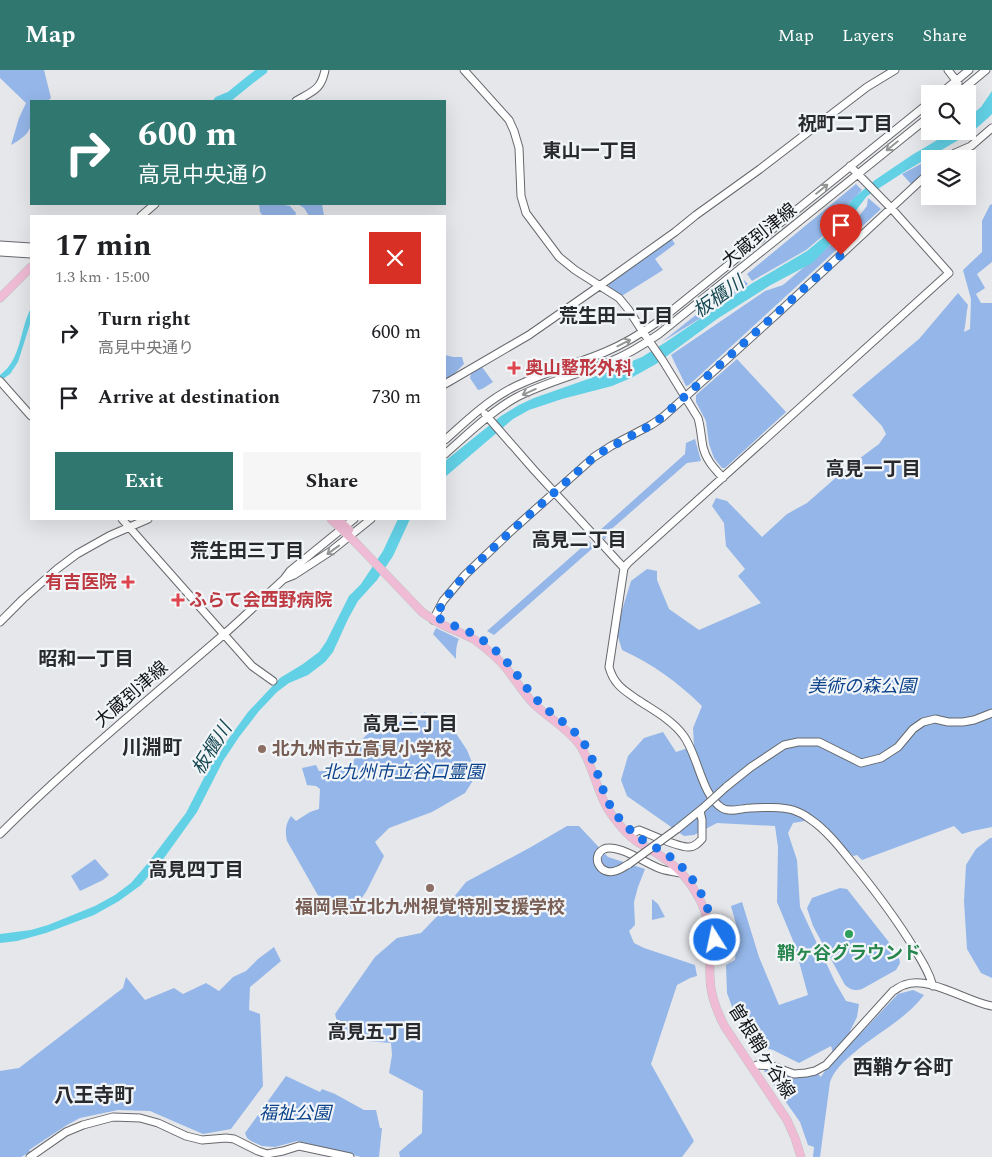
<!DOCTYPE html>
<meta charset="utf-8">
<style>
body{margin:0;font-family:Spectral,"Noto Sans JP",serif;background:#f6f6f6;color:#202124;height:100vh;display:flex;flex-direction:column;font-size:19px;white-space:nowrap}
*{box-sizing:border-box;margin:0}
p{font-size:16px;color:#757577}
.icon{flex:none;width:28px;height:28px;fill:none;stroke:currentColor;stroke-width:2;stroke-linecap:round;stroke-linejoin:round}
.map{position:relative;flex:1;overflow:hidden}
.details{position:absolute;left:30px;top:145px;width:416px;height:305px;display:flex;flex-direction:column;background:#fff;border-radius:0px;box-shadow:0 5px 20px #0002}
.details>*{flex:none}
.hud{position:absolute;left:30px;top:30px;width:416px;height:105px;border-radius:0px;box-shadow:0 5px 20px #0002;background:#30776f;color:#fff;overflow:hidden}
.controls{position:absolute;left:921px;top:15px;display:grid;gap:10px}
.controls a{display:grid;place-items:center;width:55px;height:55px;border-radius:0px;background:#fff;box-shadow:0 5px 20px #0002;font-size:25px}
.pin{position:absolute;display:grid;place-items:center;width:42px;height:42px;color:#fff;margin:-51px -21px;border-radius:50% 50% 50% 0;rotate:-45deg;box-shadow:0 0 5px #0007}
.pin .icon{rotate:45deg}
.me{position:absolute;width:55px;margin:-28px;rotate:350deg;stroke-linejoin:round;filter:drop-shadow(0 0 4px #0008)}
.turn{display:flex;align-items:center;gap:18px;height:105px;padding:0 25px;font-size:22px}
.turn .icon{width:65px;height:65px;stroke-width:2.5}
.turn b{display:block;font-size:35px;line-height:42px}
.round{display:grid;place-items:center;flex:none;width:52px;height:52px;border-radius:0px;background:#f6f6f6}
.head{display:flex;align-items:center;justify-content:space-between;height:85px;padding:0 25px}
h1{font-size:30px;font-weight:700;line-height:38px}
.action{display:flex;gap:10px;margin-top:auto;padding:10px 25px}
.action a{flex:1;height:58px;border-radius:0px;background:#30776f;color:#fff;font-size:20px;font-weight:700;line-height:58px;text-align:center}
.action a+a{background:#f6f6f6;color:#202124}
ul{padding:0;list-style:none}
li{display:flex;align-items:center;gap:15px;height:65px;padding:0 25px}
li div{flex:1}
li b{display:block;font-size:19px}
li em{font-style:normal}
header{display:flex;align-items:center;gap:30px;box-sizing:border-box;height:70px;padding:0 25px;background:#30776f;color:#fff}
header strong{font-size:24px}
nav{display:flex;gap:28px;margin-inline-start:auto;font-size:18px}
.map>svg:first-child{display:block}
.green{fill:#94b6e8}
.water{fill:#62d0e5}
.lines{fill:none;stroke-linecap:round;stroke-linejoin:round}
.river{stroke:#62d0e5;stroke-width:9}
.secondary-casing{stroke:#66686c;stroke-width:9}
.primary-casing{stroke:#c1c2c2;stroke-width:9}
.secondary{stroke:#fff;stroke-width:7}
.primary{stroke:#f0bcd5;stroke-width:8}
.secondary-bridge-casing{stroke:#66686c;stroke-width:9;stroke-linecap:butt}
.secondary-bridge{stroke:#fff;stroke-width:7}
.oneway{stroke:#949595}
.route{stroke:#1a73e8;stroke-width:9;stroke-dasharray:0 16.2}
.health-dot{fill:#e0444e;stroke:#f2f5f8;stroke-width:2}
.education-dot{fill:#8d6e63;stroke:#f2f5f8;stroke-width:2}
.leisure-dot{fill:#2e9e5b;stroke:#f2f5f8;stroke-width:2}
.labels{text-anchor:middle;stroke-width:4.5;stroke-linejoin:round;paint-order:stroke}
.street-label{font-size:18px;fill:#121314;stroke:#f2f5f8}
.health-label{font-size:18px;font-weight:bold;fill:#be3a42;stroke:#f2f5f8;text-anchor:start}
.park-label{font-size:18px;font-style:italic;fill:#0b428b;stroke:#f2f5f8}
.education-label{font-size:18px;font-weight:bold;fill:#785e54;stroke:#f2f5f8;text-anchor:start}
.leisure-label{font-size:18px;font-weight:bold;fill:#27864d;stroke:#f2f5f8}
.neighbourhood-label{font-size:19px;font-weight:bold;fill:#292a2d;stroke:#f2f5f8}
.water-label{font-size:19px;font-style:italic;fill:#194a53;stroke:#f2f5f8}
.quarter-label{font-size:20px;font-weight:bold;fill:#292a2d;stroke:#f2f5f8}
</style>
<header>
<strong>Map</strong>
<nav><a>Map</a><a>Layers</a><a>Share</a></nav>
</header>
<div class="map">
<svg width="992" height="1087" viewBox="0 0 992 1087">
<rect width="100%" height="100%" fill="#e5e7eb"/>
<path class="green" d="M0,0H44L51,28L48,31H31C31,57 35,61 11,75L19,48L26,33L0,8Z
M930,89V100L912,115L902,104Z
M856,114L862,120L843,140L824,165L806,180L752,211L747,204Z
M868,128L881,139L689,315L686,316L671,285L765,221L783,215L836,170L848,154L859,146L867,136Z
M259,134H279L290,136L296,143L295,146H263L260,142Z
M298,134H322L324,146H309L304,138Z
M992,134V192L977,204L985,218L976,224L981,233H992V757L972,761L962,764L954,756L862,790L857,785L853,786L816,749L793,753L788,763L797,790L800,837L835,912L846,931L859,934L857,947L850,961L860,964L898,924L913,920L924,925C906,949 877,963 855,982C844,991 835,999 830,1012L820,1087H813L814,1077L808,1075L800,1052L764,1001L767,998L778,1001L817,1003L821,1007L826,999L835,990L831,976L799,993L773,980L758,976L738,953L727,923L726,895L735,890L737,858L731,836L742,832L759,887L779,935L808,925L794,873L777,832L778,777L775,756L717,753L694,765L684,766L627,726L621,710L628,686L644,668L663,662L676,682L694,676L693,658L702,636C679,613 651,593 622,580L616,560L631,511L647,499L657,501V510L669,539L699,560L761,533L738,506L745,499L726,476L724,453L712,436L716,428L727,431L762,467L787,444L807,433L848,397L879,374L886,364L882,356L852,325L919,269L958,223L968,235C966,244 966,253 964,262L970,259L971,229L963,200L982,182V151L990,135Z
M671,168L675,174L655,189L663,200L620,227L610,218L608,214Z
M742,208L748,214L712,241L662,272Z
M445,285L453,287H462L464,294L451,307L445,309Z
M737,289L786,342L725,398H722L714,388L709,374L706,351L696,332V325Z
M482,297L493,312L482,319L478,320L470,308L471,304Z
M695,369L701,391L687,393L607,463L605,470L598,462L685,384L686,373Z
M589,471L594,477L494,565L487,561Z
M436,558L459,569C456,575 456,582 456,589L433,564Z
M411,642L416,648L425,642L426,644H432L449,656L455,662L467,680L473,695L474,702L472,712L465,723L432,742L389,758L375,772L384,786L366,822L350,844L347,846H344L324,836L287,771C285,761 285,755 291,746L296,751L310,742L319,739L320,719L316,716L307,715L302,698L316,695L319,701H334L352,696L361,670L370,662L400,652Z
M567,756H579L608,787L645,799L638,817L634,832L635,855L629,861L634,873L644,878L695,895L697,906L690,908L677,915L651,994L694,1071L682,1087H400L399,1082L422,1063L423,1021L389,1003L392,985L391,973L342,969L335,944L375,887L397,868L421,863L446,837L466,812L531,777Z
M990,768H992V908L981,903L967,879L964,831L966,795L976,779Z
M95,789L109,805L103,810L80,821L71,806Z
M840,818L847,819L888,871L899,888L900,893L896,900L862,919C854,921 851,920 845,915L813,856L807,838L812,828Z
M652,829L658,834L665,847L652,850Z
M274,877L281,891L250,917L249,940L260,944L263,1016L231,1059L203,1064L150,1041L118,1040L80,1048L67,1055L29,1080L30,1082L21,1087H0V1001L19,998L123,918L126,907L145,930L174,918L183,924L206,913L219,921L233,907L246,901L258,889Z
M286,1006L320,1022L322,1019L335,1024L364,1040H376L380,1058H382L379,1087H361L297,1071L275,1077L262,1076L251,1071L247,1068L245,1063Z"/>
<path class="water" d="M992,21V44L988,48L972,62L904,102L867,126L828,177L812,193L769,216L717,249L656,294L631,308L612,316L562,329L529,340L513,349L445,407V391L501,346L519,335L534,328L591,308L642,287L666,272L751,214L807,181L825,166L836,149L855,127L875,110L912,85L944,66L950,61H968V48L981,37Z
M31,238V251L18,292L10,304L0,311V305C22,289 19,261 31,238Z
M398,449H410L393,486L377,510L358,531L348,549L333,582L325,592L308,605L289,613L277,622L259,641L239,667L223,691L197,742L164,788L141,815L119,831L94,845L46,863L17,871L0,873V864L31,860L48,855L95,836L115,825L131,813L148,793L186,743L207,702L227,671L248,642L280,608L303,594L319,582L326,572L349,526L361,514L383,481Z"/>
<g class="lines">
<path class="river" d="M218,31L230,26L251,9L263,0"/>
<g class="secondary-casing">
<path id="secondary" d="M464,0L509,50L514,61L519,78L521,126L526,143L559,187L575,200L619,228L628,239L643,262L663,291L698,348C701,358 701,367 703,377C706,390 714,398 723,408
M948,0L958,13
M940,24L969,0
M957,24L986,0
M296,31C313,21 321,20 325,0
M946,89L955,83L971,76L992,58
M850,96L892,139L949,203L628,493L624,498L609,597C614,615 624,620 638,630C653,640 672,650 683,665C698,684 701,725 722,738C730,743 742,738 751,738C762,737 783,737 793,740C799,742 805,745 810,749C825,759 838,775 850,790C873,818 895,847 914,878C922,891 929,902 933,916
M141,146L155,134
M0,175L31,177
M0,182L31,184
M0,311L31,346
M445,314L529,265L605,212L675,162L696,145L760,99L867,17L895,0
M485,344L534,400L624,498
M445,370C466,351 487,331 512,318C542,303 574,295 605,282C624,274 642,263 659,251L930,32
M445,384C468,364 490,342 517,327C546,312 579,304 609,292C627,285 643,275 659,264L930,46
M122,449L252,596L273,611
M284,509L294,505L331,481L371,449
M433,550L443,531L465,505L509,463L594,387L611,376L651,355L663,347L777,244L930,102
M0,552L23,529L57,499L77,484L109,466L148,449
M726,717L751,697L784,675L798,672H819L861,693L881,688L898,677L913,659L923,652L935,649L948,652H963L974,650L992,643
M677,759L703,738
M633,763L639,760C650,764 679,778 689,777C695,777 698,773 702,769V750L700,741
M0,764C70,694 147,631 222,566C243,548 263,528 284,509L290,501L354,449
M629,794C625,796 620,800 615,801C600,806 590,786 604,779C618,773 648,795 661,799C667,801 674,802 680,803
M757,995L772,996L794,1004L806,1003L815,1001L826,995L893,921C897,919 900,916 904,915C929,905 967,932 992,936
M30,1087L66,1062L83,1055L113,1047L140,1048L158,1053L186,1066L202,1070L226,1068L234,1069L258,1081L267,1084L283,1081L299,1076L350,1087"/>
</g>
<g class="primary-casing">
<path id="primary" d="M0,228L31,197
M331,449L356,473L422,542C429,547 436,552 445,556C455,561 465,564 475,570C487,579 497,587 506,598C516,610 523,623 534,634C549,648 567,658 579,674C595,697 597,728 615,749C621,757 628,765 636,771C645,777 656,782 665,789C680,799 693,816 701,832C714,859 709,879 710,907C710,924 717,942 725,957L787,1050L795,1068L801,1087
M338,449L349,460"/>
</g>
<use href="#secondary" class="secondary"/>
<use href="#primary" class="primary"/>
<g class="secondary-bridge-casing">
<path id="secondary-bridge" d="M703,738L726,717
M629,794L677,759"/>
</g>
<use href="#secondary-bridge" class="secondary-bridge"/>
</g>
<defs><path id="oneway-shaft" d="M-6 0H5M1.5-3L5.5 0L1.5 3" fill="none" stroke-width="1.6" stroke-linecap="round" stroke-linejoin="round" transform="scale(1.25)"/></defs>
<g class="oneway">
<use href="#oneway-shaft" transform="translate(892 76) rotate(141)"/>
<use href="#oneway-shaft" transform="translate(822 119) rotate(-39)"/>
<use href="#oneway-shaft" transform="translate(624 273) rotate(-27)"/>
<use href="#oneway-shaft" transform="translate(529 322) rotate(156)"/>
<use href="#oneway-shaft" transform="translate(333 480) rotate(144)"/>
</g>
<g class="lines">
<path class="route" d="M715,870C711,836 695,803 666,784C658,778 648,774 640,768C632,763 625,754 618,747C600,726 599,695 583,672C572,656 554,647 541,634C524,618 514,597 497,582C489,574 479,567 469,562C457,557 446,553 435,546L451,521L465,505L509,463L594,387L600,383L651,355L661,348L841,185"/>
</g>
<g class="health-dot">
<path d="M511.5 290.5h5v5h5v5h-5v5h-5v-5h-5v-5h5z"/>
<path d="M125.5 504.5h5v5h5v5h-5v5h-5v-5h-5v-5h5z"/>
<path d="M175.5 522.5h5v5h5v5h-5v5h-5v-5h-5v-5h5z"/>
</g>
<g class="education-dot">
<circle cx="262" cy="679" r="5"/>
<circle cx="430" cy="818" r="5"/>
</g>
<circle class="leisure-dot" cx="849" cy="864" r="5"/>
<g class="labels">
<g class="street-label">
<text transform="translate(759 165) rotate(-39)" y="6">大蔵到津線</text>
<text transform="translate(131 624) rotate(-41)" y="6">大蔵到津線</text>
<text transform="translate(762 981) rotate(58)" y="6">曽根鞘ヶ谷線</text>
</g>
<g class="health-label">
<text x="525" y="304">奥山整形外科</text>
<text x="117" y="518" text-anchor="end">有吉医院</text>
<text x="189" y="536">ふらて会西野病院</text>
</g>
<g class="park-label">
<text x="862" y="622">美術の森公園</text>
<text x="403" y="708">北九州市立谷口霊園</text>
<text x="295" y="1049">福祉公園</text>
</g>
<g class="education-label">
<text x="272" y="685">北九州市立高見小学校</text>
<text x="430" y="843" text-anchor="middle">福岡県立北九州視覚特別支援学校</text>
</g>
<g class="leisure-label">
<text x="849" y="889">鞘ヶ谷グラウンド</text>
</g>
<g class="neighbourhood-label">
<text x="845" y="60">祝町二丁目</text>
<text x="590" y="87">東山一丁目</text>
<text x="616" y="252">荒生田一丁目</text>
<text x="873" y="405">高見一丁目</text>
<text x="579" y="476">高見二丁目</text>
<text x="247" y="487">荒生田三丁目</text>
<text x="86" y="595">昭和一丁目</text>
<text x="410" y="660">高見三丁目</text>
<text x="196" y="806">高見四丁目</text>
<text x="375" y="968">高見五丁目</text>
</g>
<g class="water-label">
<text transform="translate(718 226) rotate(-35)" y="7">板櫃川</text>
<text transform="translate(211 678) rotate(-58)" y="7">板櫃川</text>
</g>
<g class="quarter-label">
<text x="152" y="684">川淵町</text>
<text x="903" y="1004">西鞘ケ谷町</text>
<text x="94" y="1032">八王寺町</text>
</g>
</g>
</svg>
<div class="controls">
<a><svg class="icon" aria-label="search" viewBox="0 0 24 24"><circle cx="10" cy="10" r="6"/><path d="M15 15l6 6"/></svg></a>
<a><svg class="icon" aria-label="layers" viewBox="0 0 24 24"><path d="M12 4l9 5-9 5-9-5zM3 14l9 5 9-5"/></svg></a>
</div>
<div class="pin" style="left:841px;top:185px;background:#d93025"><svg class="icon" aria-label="arrive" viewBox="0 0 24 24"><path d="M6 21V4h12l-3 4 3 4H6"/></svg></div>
<svg class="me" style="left:715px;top:870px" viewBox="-20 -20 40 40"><circle r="17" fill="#1a73e8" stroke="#fff" stroke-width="3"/><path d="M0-11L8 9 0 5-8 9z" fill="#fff"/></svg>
<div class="hud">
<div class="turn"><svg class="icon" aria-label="right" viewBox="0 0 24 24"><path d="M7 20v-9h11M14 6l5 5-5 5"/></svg><div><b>600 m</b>高見中央通り</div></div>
</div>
<section class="details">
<div class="head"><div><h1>17 min</h1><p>1.3 km · 15:00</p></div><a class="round" style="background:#d93025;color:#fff"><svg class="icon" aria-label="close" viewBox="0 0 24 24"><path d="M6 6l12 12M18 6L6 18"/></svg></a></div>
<ul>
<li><svg class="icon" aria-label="right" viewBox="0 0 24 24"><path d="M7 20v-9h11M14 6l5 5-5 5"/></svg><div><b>Turn right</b><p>高見中央通り</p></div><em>600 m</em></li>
<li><svg class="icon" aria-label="arrive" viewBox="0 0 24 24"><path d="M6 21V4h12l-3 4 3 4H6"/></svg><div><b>Arrive at destination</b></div><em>730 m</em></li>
</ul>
<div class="action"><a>Exit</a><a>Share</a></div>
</section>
</div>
